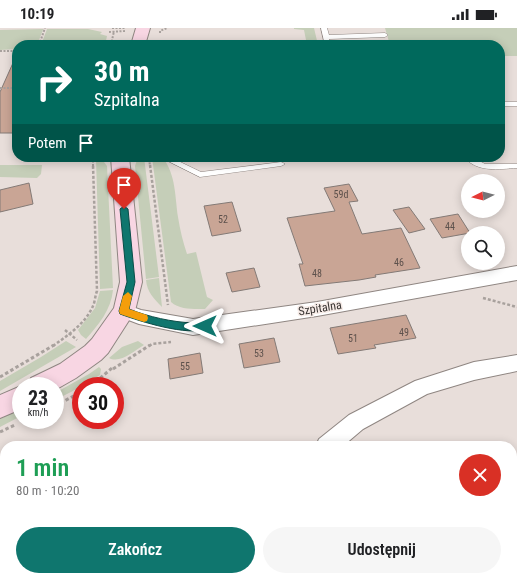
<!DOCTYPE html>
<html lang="pl">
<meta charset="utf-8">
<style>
body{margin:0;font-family:"Roboto Condensed",sans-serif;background:#f6f6f6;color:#202124;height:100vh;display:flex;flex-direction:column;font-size:15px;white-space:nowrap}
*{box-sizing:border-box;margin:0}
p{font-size:13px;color:#757577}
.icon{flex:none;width:22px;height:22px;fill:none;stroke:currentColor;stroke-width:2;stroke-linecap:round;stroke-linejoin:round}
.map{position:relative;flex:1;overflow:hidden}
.sheet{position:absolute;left:0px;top:413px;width:517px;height:140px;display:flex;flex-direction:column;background:#fff;border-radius:16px 16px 0 0;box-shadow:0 2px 10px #0003}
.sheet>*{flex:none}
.guide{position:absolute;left:12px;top:12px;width:493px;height:122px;border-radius:16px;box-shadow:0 2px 10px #0003;background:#00695c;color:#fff;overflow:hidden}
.needle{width:26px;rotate:264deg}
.fabs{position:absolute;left:461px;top:146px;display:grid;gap:8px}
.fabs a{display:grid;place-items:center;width:44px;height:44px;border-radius:50%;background:#fff;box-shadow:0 2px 10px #0003;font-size:20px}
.speed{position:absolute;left:12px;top:349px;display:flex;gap:8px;font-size:20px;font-weight:700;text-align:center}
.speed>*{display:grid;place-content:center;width:52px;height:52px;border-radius:50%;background:#fff;box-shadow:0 2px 10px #0003;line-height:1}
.speed small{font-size:10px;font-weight:400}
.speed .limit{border:6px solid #d22;background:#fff;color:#111}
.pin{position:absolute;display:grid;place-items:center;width:34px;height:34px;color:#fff;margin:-41px -17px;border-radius:50% 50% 50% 0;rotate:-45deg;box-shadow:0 0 4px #0007}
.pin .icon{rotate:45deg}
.me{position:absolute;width:44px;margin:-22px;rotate:270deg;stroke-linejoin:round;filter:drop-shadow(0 0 3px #0008)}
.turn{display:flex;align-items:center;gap:14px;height:84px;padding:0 16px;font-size:18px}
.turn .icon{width:52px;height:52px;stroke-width:2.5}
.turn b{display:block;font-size:28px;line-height:34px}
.then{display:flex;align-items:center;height:38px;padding:0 16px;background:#0003;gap:8px;font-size:15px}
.round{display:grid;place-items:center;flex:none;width:42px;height:42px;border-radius:21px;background:#f6f6f6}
.head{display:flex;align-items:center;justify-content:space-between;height:68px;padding:0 16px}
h1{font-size:24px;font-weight:600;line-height:30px;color:#1e9e55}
.cta{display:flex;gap:8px;margin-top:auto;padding:8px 16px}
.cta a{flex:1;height:46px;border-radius:24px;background:#0f766e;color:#fff;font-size:16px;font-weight:600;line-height:46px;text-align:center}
.cta a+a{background:#f6f6f6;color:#202124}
.status{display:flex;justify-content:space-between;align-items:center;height:28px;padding:0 20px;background:#fff;direction:ltr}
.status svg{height:11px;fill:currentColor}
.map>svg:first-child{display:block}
.green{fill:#c5ceb8}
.building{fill:#c9a595;stroke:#837a76}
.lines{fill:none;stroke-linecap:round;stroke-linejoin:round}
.lane-casing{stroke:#8f8682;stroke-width:1}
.street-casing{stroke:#8f8682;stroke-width:2}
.secondary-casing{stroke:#8f8682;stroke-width:2}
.path-far2{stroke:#a8a19d;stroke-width:2;stroke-dasharray:2 1.5;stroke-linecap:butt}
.path-far1{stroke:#a8a19d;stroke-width:2.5;stroke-dasharray:3 2;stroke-linecap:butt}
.path{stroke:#a8a19d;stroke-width:3;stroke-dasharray:3.5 2.5;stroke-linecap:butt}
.lane{fill:#fff;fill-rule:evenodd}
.street{fill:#fff;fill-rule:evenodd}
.secondary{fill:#f8d6e3;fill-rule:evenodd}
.route{fill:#0f766e;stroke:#0a4d48}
.slow{fill:#f59e0b}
.labels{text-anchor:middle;stroke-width:3;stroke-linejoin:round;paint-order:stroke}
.number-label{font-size:10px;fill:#5d514c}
.street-label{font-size:12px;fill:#393533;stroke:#f6ebe7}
</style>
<div class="status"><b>10:19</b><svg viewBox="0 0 49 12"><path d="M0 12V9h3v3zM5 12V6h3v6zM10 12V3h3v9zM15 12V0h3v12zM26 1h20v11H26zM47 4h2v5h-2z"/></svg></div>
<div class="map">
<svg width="517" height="553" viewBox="0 0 517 553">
<rect width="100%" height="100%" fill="#e8deda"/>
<path class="green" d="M294,0H314L318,17H307L304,2L294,1Z
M385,0H517V28H500V17H390Z
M47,1H88L102,4L100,6L107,8L105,17H41Z
M0,2L43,1V2L37,17H17V21L0,22Z
M144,129L159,249L146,251L135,138L137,132Z
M152,129L163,130C176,147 175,169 178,189C180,202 183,214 187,226L196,224L207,269L213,272L205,281C194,281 180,282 171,274Z
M96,131L104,134L107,138L113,260L100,261Z
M0,137H42L41,146L37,150L0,149Z
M159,250L162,279C154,271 147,264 146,252Z
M113,262C111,282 99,296 86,311L81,307L78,302L95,280L100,263Z
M66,313L76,319L0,363V353L41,329Z
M138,313L144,317C134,323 120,336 109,330L122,319Z
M99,339L101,341L100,347L71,364L55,372V365L89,346Z
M21,381V388L0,399V391Z"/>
<path class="building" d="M17,26V105H0V64Z
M29,155L33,176L0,184V162Z
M349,156L358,173L349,174L362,206L401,200L420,240L375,247L376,249L359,252L305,258L299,236H303L287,190L335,183L324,160Z
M232,174L241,203L212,208L204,178Z
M409,179L425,201L409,205L393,182Z
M458,186L470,205L442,210L430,191Z
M254,240L260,259L232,264L226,245Z
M406,287L416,310L374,317L376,320L338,326L330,300Z
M274,310L280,334L244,340L239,316Z
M200,325L203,345L170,351L168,331Z"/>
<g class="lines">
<g class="lane-casing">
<path id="lane" d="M321,0H327L329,7L385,5L388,7L385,9L329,11L331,17H325Z
M500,74H517V78H500Z
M160,129H170L201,144L281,134L285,136L281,138L200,149Z
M464,129H472L485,136H517V140C499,141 477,145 464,129Z"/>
</g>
<g class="street-casing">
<path id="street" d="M517,238V252L317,288L193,307L139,296L118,288L115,283L118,278L124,276L141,282L193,291L317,274Z
M517,327V343L474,352L427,366L363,401L343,418H316L319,411L349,387L415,353L474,334Z
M136,548H174L172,553H134Z"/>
</g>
<g class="secondary-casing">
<path id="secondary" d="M136,0H150L145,17H131Z
M111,129H129L142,254L135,283L108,325L101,332L76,350L55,362V358H28L31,350L60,336L85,318L92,311L114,280L120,254Z
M21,358V381L0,390V367Z"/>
</g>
<path class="path-far2" d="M112,0H125
M109,4L125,3
M160,5V3L167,0
M39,17L45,0
M111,17L114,3
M0,23H17
M0,60H17
M93,129V138
M149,131L150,138"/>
<path class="path-far1" d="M150,137L168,277
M483,270L517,279
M65,302L77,312
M53,318C68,307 85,296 93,278C95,274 95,268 97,263L93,137
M149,318L152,316L171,314"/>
<path class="path" d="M113,341L150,317
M0,349L54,317
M91,358L112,340
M55,378L81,364
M0,404L15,397"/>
<use href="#lane" class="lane"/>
<use href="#street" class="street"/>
<use href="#secondary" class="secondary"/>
</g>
<path class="route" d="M124,178L128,181L135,254L129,281C149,289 172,294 193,295C198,296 203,294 208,295L210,298L208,301C186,308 142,294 120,286L119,283L127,254L120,181Z"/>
<path class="slow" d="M128,264L132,268L129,281L147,287L148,290L147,293L144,294L120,286L119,283L123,268Z"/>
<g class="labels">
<g class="number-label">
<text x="341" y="170">59d</text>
<text x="223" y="195">52</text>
<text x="450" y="202">44</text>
<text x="399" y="238">46</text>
<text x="317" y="249">48</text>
<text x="404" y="308">49</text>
<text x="353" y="314">51</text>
<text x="259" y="329">53</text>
<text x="185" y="342">55</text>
</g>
<g class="street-label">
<text transform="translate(320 280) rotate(-9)" y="4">Szpitalna</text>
</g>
</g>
</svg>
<div class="fabs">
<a><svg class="needle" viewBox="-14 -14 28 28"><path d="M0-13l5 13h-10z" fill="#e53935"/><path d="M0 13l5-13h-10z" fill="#757577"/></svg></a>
<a><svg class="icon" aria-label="search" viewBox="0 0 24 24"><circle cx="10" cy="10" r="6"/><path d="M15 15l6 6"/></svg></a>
</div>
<div class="speed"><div>23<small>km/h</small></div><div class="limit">30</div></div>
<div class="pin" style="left:124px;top:181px;background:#d93025"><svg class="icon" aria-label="arrive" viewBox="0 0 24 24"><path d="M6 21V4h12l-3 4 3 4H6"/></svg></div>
<svg class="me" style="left:205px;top:298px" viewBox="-20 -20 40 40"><path d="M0-17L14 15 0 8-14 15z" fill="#0f766e" stroke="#fff" stroke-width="4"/></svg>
<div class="guide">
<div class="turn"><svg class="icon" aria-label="right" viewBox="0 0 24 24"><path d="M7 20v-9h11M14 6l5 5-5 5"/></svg><div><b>30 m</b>Szpitalna</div></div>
<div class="then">Potem<svg class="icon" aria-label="arrive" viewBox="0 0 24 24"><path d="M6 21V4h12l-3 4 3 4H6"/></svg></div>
</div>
<section class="sheet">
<div class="head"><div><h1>1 min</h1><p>80 m · 10:20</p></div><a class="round" style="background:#d93025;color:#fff"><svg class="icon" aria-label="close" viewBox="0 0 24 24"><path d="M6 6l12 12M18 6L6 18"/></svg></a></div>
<div class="cta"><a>Zakończ</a><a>Udostępnij</a></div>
</section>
</div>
